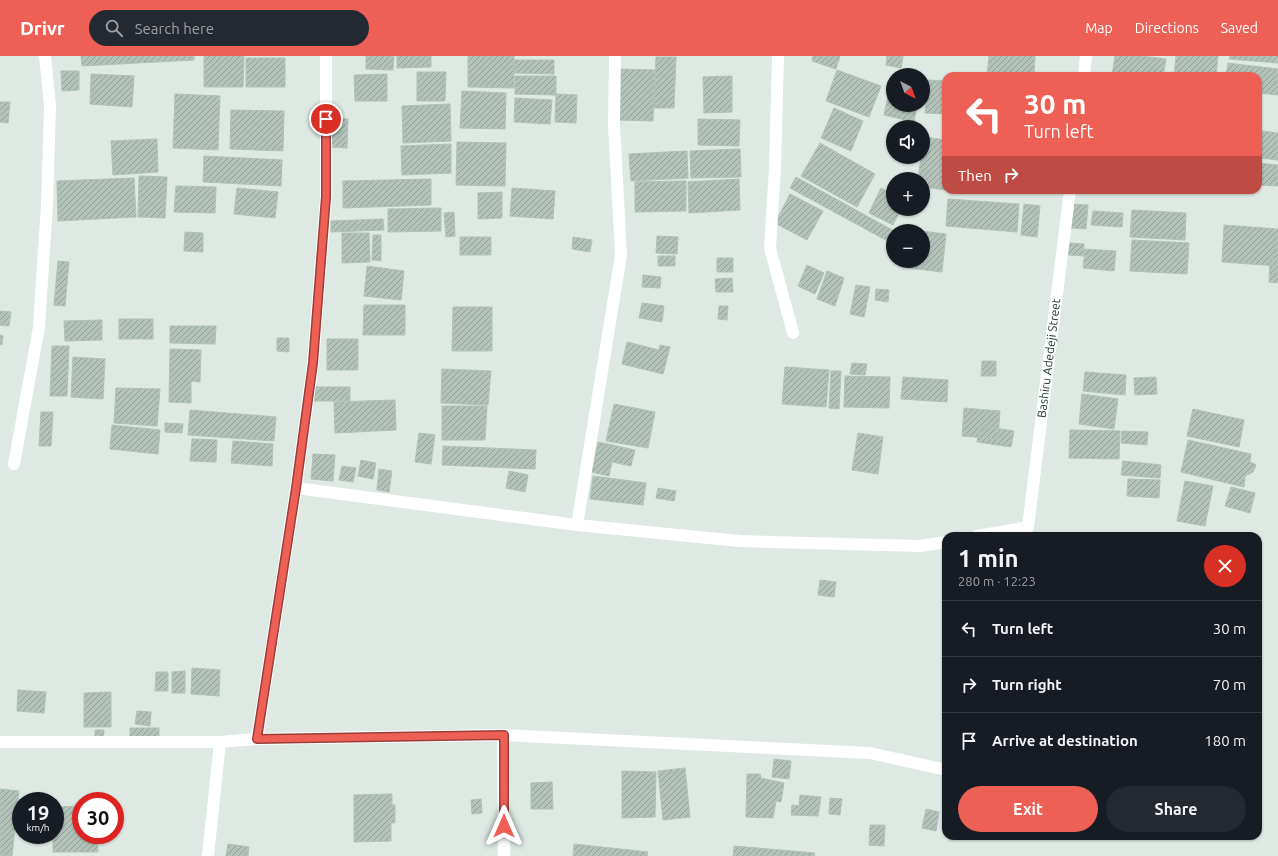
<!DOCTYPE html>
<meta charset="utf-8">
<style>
body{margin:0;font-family:Ubuntu,sans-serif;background:#242831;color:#f1f3f6;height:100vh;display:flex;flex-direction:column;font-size:15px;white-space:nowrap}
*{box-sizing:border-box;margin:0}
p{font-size:13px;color:#9ea1a6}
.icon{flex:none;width:22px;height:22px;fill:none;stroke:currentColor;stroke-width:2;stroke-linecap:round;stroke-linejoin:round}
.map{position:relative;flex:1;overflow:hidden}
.side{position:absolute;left:942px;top:476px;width:320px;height:308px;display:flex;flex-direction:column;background:#171b24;border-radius:12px;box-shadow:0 1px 3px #0004}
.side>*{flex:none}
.hud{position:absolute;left:942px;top:16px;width:320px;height:122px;border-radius:12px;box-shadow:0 1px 3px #0004;background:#ee6056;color:#fff;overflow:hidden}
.needle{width:26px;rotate:139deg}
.buttons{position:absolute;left:886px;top:12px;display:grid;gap:8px}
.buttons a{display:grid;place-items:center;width:44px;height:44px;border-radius:50%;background:#171b24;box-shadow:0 1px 3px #0004;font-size:20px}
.speed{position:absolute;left:12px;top:736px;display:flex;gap:8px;font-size:20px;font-weight:700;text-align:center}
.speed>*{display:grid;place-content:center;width:52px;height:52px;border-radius:50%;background:#171b24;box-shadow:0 1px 3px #0004;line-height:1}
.speed small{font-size:10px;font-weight:400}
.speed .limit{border:6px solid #d22;background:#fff;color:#111}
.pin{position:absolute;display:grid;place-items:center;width:34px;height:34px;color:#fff;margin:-17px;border:2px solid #fff;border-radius:50%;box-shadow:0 1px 4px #0007}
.me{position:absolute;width:44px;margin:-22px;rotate:0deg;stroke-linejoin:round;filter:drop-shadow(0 0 3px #0008)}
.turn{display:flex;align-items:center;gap:14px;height:84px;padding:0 16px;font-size:18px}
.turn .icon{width:52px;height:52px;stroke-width:2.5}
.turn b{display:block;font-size:28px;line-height:34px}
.then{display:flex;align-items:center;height:38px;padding:0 16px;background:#0003;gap:8px;font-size:15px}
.round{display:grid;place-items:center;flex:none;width:42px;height:42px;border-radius:21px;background:#242831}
.summary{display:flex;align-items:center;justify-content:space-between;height:68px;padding:0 16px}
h1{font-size:24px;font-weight:600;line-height:30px}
.action{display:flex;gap:8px;margin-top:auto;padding:8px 16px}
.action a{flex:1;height:46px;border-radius:24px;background:#ee6056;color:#fff;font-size:16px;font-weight:600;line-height:46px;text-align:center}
.action a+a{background:#242831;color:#f1f3f6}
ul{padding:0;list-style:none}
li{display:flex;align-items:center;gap:12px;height:56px;padding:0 16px;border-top:1px solid #363941}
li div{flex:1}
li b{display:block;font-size:15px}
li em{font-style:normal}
header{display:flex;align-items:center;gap:24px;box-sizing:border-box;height:56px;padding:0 20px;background:#ee6056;color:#fff}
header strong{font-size:19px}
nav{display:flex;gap:22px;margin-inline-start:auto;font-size:14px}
.search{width:280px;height:36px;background:#242831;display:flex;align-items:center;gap:10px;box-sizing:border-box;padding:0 14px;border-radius:22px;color:#9ea1a6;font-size:15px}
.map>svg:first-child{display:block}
.building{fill:url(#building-hatch);stroke:#b0c2b7}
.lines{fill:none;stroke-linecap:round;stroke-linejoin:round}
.street{stroke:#fff;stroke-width:12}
.route-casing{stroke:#9b3e38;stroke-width:10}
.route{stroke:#ee6056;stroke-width:7}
.labels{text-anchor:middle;stroke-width:3;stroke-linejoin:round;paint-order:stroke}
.street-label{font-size:12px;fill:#20382d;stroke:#edf6f0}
</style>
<header>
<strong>Drivr</strong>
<div class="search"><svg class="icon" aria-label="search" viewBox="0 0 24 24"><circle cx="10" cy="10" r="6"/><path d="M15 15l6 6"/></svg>Search here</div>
<nav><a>Map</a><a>Directions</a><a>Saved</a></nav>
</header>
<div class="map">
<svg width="1278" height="800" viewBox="0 0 1278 800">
<defs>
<pattern id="building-hatch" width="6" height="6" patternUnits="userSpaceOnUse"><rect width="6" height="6" fill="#b3c3ba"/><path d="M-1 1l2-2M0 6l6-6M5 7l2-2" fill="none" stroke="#919f98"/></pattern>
</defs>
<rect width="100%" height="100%" fill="#dde9e2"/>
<path class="building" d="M81,0H194V4L82,10Z
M204,0H244L243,31H204Z
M366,0H394L393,14L366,13Z
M397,0H431V11L397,12Z
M468,0H514V32L468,31Z
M813,0H840L836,13L812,5Z
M887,0H903L901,12L886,9Z
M989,0H1035L1034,20H987Z
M1115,0H1141L1166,3L1163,20H1112Z
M1176,0H1218L1216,20L1174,19Z
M1230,0H1278V7L1229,3Z
M656,1H676L674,52H654Z
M246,2H285V31H246Z
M514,4H554V18L514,17Z
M1228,7L1278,13V39L1258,37V20H1226Z
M621,13L655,14L653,65L618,64Z
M837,14L881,30L869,61L826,45Z
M61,15H79V34L62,35Z
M417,16H446L445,45H417Z
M91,18L134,20L132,51L90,48Z
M387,18V45H355L354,19Z
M515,20H556V39L515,38Z
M732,20V56L704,57L703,21Z
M927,24L946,25V58L925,57Z
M891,25H893V49H917L914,66L884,59Z
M462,35L506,37L505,73L460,72Z
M175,38L220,40L218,94L173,92Z
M556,38L577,39L576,67L555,66Z
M515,42L552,44L550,68L514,66Z
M0,46H10L8,67L0,66Z
M450,48L451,85L403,87L402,50Z
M834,52L863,65L851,95L821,82Z
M231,54L284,55L283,95L230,93Z
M331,63H348L347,92L330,91Z
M698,63L740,64L739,90L698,89Z
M1262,75L1278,77V104L1259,102Z
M924,81L946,84V134L923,131V123H918L921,101H923Z
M157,83L158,116L113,119L111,85Z
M457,86L506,87L505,130L456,129Z
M820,87L875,118L857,151L801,120Z
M451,88V117L402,119L401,90Z
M740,93L741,121L691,122L690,95Z
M687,95L688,122L631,125L629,98Z
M204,100L282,104L281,130L203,126Z
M1258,107L1278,109V130L1258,129Z
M139,120L167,121L165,162L138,161Z
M796,121L894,175H893V188L790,132Z
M134,122L136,161L58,165L57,125Z
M431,123V149L343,152V125Z
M739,123L740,154L689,157L688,126Z
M686,125V155L635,156V126Z
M176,130L216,131L215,157L174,156Z
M237,132L278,136L275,162L234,158Z
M512,132L555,135L553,163L510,160Z
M881,132L893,138V153H901L893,169L869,157Z
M502,136V162L478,163V137Z
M790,138L823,155L807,184L775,167Z
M948,143L1019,148L1017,176L946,170Z
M1024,148L1040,150L1037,181L1021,179Z
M1073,148L1088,149L1086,173L1071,172Z
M441,152V175L388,176V153Z
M1132,154L1186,157L1185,184L1130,181Z
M1093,155L1123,157L1122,171L1091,169Z
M454,156L455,180L446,181L444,157Z
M383,163L384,174L331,176V165Z
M1224,169L1278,173V210L1222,206Z
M913,174L946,178L942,216L908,212L909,205H923V175H912Z
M185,176L203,177V196L184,195Z
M342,177H369L370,206L342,207Z
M373,179H381V205L372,204Z
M657,180L678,181L677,198L656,197Z
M460,181H491V199H460Z
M573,181L592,184L590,196L572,193Z
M1132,184L1189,187L1187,218L1130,215Z
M1069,187L1084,188V200L1068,199Z
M1085,193L1116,195L1114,215L1083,212Z
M658,200H675V210H658Z
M717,202H733V216H717Z
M1270,203L1278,204V227L1269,226Z
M58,205L69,206L65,250L54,249Z
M807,209L824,217L815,238L798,230Z
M367,210L404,215L401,244L364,240Z
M827,215L844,222L835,250L817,243Z
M643,219L661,221L660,232L642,231Z
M732,222L733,236H716L715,223Z
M856,229L870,231L864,261L850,258Z
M876,233L889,234L888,246L875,244Z
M642,247L664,250L662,266L639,262Z
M364,249H405V279H363Z
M719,250H728L727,264L718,263Z
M453,251H492V295H452Z
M0,255L11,256L9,270L0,269Z
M119,263H153V283H119Z
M102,264V284L65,285L64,265Z
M170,270H216L215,288L170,287Z
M0,279L3,280L2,289L0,288Z
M277,282H289V296L277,295Z
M327,283H358V314H327Z
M627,286L659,294L660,289L670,291L663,318L622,308Z
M52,290H69L67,340H50Z
M170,293L201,294L200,326L191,325V347L169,346Z
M73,301L105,303L103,343L71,341Z
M982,305H996V320H981Z
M852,307L867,308L865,319L850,318Z
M785,311L829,314L826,351L782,348Z
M442,313L491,315L488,349L441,347Z
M831,315H841L839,353L829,352Z
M1085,316L1126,319L1125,339L1083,335Z
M845,320L890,321L889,352L844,351Z
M903,321L948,324L947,346L901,343Z
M1156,321L1157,338L1135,339L1134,322Z
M313,331H350V345H313Z
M116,332L160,333L157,370L114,367Z
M1082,338L1118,343L1114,373L1079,368Z
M395,344L396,374L335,377L334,346Z
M614,348L655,356L648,392L606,385Z
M442,350H487L485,384H442Z
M964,352L1000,355L998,383L962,380Z
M1193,353L1244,364L1239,391L1187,380Z
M190,354L276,361L274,385L188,379Z
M41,356H53L51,390H39Z
M165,367L183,368L182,377L165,376Z
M112,369L160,374L158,398L110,393Z
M980,370L1014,375L1011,391L977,386Z
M1070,374L1120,375L1119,403L1069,402Z
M1122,375L1148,376L1147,389L1121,387Z
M419,377L435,379L431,408L415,406Z
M858,377L883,381L878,418L852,414Z
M192,383L217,384L216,406L190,405Z
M1188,384L1251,398L1250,406L1256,409L1253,416L1245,420L1244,431L1181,416Z
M233,385L273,388L272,410L231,407Z
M598,386L635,394L631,410L612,406L609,420L592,416Z
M443,390L536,394L535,413L442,409Z
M313,398L335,399L333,425L311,423Z
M361,404L376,407L373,423L358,420Z
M1123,405L1161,409L1160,422L1121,419Z
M342,410L356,412L353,426L339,424Z
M379,413L392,415L389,436L377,434Z
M509,415L528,419L525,436L506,432Z
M593,420L646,427L643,449L590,443Z
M1128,423L1160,424L1159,442L1127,440Z
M1185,425L1213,430L1205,470L1177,465Z
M1231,431L1255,437L1250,457L1225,450Z
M658,432L676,435L674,445L656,442Z
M820,524L836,526L834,541L818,539Z
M192,612L220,614L219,640L191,638Z
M185,615V637H172V616Z
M156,616H168V635H155Z
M18,634L46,636L44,657L17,655Z
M111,636V671H84V637Z
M137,655L151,656L150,670L135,668Z
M130,672H159V684L130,685Z
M95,674H104L103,685L95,684Z
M774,703L791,705L789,723L772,721Z
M685,712L690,761L663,764L658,715Z
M622,715L656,716L655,761L622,762Z
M747,718H760L761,722L784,727L781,746L776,745L773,762L746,761Z
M552,726L553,753H531V727Z
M0,733L19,735L12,800H0Z
M392,738V749H395V767H391V785L354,786V739Z
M800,739L821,741L818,760L791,759L792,749L799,750Z
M830,742L842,743L840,759L829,758Z
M481,743L482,757L472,758L471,744Z
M81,750V779H97L98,796H53V779H55V751Z
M926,753L939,756L936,775L922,772Z
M870,769H885L884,790L869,789Z
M228,788L249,791L248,800H226Z
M574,788L648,796L647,800H573Z
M734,790L815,797L814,800H733Z"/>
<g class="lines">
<g class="street">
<path d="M778,0L775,112L770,192L793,277"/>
<path d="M1084,20L1086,0"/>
<path d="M14,408L39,271L47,149L50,50L45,0"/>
<path d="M296,432L577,469L739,485L920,490L946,486"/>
<path d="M577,469L621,199L614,69L615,0"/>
<path id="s1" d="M977,480L1028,471L1070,134"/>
<path d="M503,679L504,800"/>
<path d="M257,683L296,432L313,307L326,141V0"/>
<path d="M0,686H220L257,683L503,679L870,697L946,714"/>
<path d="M208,800L220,686"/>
</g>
</g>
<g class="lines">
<g class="route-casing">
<path id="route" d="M326,63V141L313,307L296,432L257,683L504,679V770"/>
</g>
<use href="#route" class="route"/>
</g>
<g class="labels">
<g class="street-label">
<text dy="4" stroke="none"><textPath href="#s1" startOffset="222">Bashiru Adedeji Street</textPath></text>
</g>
</g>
</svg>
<div class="buttons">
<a><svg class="needle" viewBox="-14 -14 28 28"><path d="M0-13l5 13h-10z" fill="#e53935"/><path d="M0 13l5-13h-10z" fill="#9ea1a6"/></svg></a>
<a><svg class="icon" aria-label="sound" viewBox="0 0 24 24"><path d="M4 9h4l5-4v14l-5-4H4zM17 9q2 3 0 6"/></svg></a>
<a>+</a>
<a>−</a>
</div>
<div class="speed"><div>19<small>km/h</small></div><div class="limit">30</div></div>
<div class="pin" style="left:326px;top:63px;background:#d93025"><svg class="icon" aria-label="arrive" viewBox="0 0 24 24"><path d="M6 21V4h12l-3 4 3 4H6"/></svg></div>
<svg class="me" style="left:504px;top:770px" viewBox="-20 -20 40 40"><path d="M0-17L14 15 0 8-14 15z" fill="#ee6056" stroke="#fff" stroke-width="4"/></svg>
<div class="hud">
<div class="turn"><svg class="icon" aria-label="left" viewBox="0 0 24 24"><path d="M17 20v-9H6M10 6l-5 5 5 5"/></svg><div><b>30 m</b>Turn left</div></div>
<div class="then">Then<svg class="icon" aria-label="right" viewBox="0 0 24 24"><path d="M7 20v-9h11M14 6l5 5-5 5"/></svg></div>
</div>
<section class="side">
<div class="summary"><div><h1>1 min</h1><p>280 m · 12:23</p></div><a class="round" style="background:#d93025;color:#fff"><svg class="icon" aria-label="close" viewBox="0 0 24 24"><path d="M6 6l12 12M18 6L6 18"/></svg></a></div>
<ul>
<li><svg class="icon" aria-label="left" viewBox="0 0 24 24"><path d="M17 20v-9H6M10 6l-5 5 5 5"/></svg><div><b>Turn left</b></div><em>30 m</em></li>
<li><svg class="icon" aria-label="right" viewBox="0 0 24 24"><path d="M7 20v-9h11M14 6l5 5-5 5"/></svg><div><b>Turn right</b></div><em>70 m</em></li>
<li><svg class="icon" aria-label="arrive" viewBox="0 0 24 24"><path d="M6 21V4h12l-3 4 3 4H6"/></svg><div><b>Arrive at destination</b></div><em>180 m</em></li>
</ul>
<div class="action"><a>Exit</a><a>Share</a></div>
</section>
</div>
